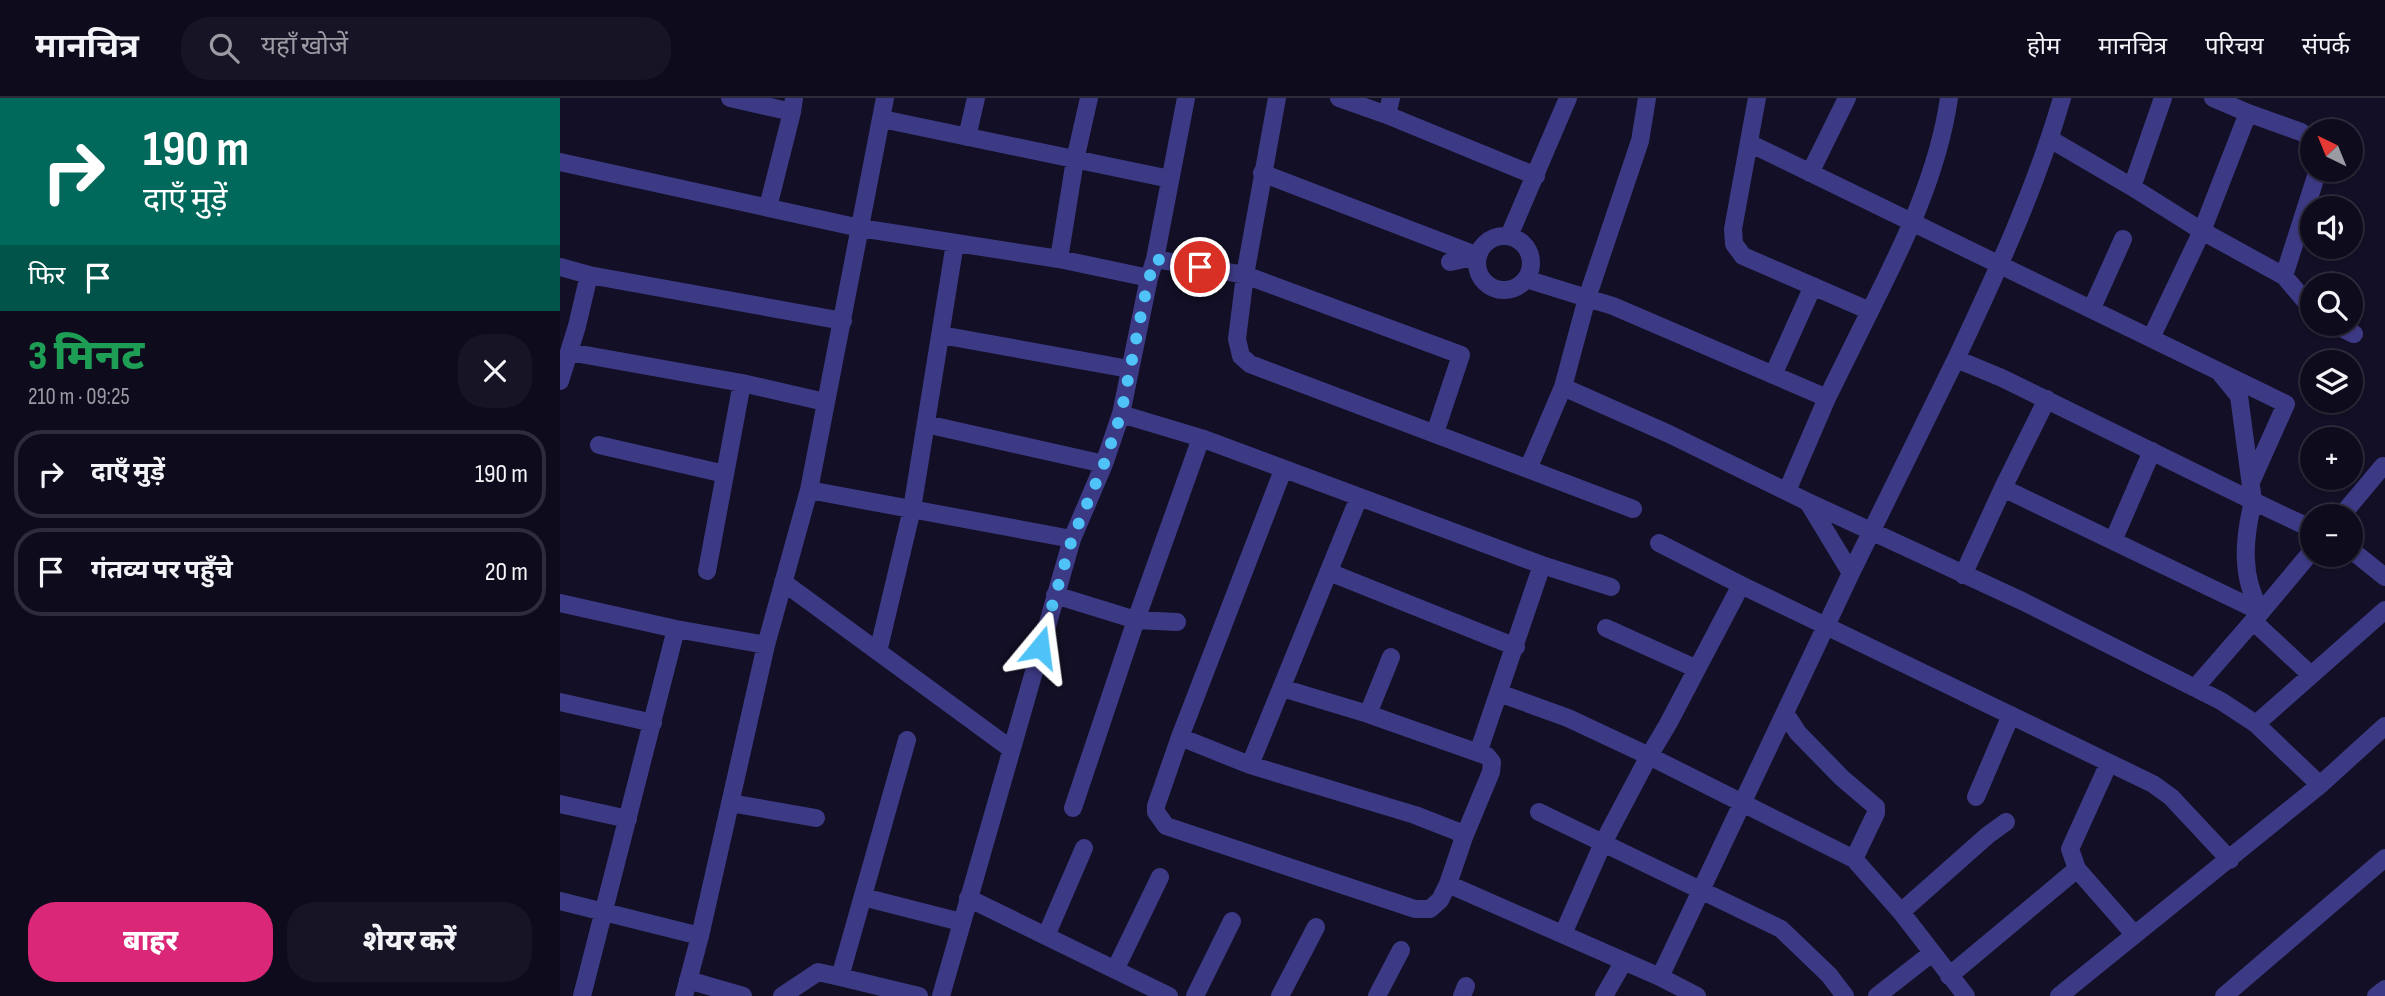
<!DOCTYPE html>
<html lang="hi">
<meta charset="utf-8">
<style>
body{margin:0;font-family:"Sofia Sans Condensed","Noto Sans Devanagari",sans-serif;background:#171425;color:#f1f3f6;height:100vh;display:flex;flex-direction:column;font-size:26px;white-space:nowrap}
*{box-sizing:border-box;margin:0}
p{font-size:23px;color:#9b9ba3}
.icon{flex:none;width:38px;height:38px;fill:none;stroke:currentColor;stroke-width:2;stroke-linecap:round;stroke-linejoin:round}
.map{position:relative;flex:1;overflow:hidden}
.side{display:flex;flex-direction:column;background:#0e0b1c;width:560px}
.side>*{flex:none}
.banner{background:#00695c;color:#fff;overflow:hidden}
.needle{width:46px;rotate:317deg}
.tools{position:absolute;left:1740px;top:21px;display:grid;gap:14px}
.tools a{display:grid;place-items:center;width:63px;height:63px;border-radius:50%;background:#0e0b1c;box-shadow:0 2px 5px #0004,0 0 0 2px #2e2b3b;font-size:35px}
.pin{position:absolute;display:grid;place-items:center;width:60px;height:60px;color:#fff;margin:-30px;border:4px solid #fff;border-radius:50%;box-shadow:0 2px 7px #0007}
.me{position:absolute;width:77px;margin:-38px;rotate:16deg;stroke-linejoin:round;filter:drop-shadow(0 0 5px #0008)}
.turn{display:flex;align-items:center;gap:24px;height:147px;padding:0 28px;font-size:32px}
.turn .icon{width:91px;height:91px;stroke-width:2.5}
.turn b{display:block;font-size:49px;line-height:60px}
.then{display:flex;align-items:center;height:66px;padding:0 28px;background:#0003;gap:14px;font-size:26px}
.round{display:grid;place-items:center;flex:none;width:74px;height:74px;border-radius:28px;background:#171425}
.overview{display:flex;align-items:center;justify-content:space-between;height:119px;padding:0 28px}
h1{font-size:42px;font-weight:800;line-height:52px;color:#1e9e55}
.button{display:flex;gap:14px;margin-top:auto;padding:14px 28px}
.button a{flex:1;height:80px;border-radius:28px;background:#db2777;color:#fff;font-size:28px;font-weight:800;line-height:80px;text-align:center}
.button a+a{background:#171425;color:#f1f3f6}
ul{padding:0;list-style:none}
li{display:flex;align-items:center;gap:21px;height:88px;margin:0 14px 10px;padding:0 14px;border:4px solid #2e2b3b;border-radius:28px}
li div{flex:1}
li b{display:block;font-size:26px}
li em{font-style:normal}
header{display:flex;align-items:center;gap:42px;box-sizing:border-box;height:98px;padding:0 35px;background:#0e0b1c;border-bottom:2px solid #2e2b3b}
header strong{font-size:33px}
nav{display:flex;gap:38px;margin-inline-start:auto;font-size:24px}
.search{width:490px;height:63px;background:#171425;display:flex;align-items:center;gap:18px;box-sizing:border-box;padding:0 24px;border-radius:28px;color:#9b9ba3;font-size:26px}
main{display:flex;flex:1;min-height:0}
.map>svg:first-child{display:block}
.lines{fill:none;stroke-linecap:round;stroke-linejoin:round}
.minor{stroke:#3d3a85;stroke-width:18}
.route{stroke:#4fc3f7;stroke-width:12;stroke-dasharray:0 21.6}
</style>
<header>
<strong>मानचित्र</strong>
<div class="search"><svg class="icon" aria-label="search" viewBox="0 0 24 24"><circle cx="10" cy="10" r="6"/><path d="M15 15l6 6"/></svg>यहाँ खोजें</div>
<nav><a>होम</a><a>मानचित्र</a><a>परिचय</a><a>संपर्क</a></nav>
</header>
<main>
<section class="side">
<div class="banner">
<div class="turn"><svg class="icon" aria-label="right" viewBox="0 0 24 24"><path d="M7 20v-9h11M14 6l5 5-5 5"/></svg><div><b>190 m</b>दाएँ मुड़ें</div></div>
<div class="then">फिर<svg class="icon" aria-label="arrive" viewBox="0 0 24 24"><path d="M6 21V4h12l-3 4 3 4H6"/></svg></div>
</div>
<div class="overview"><div><h1>3 मिनट</h1><p>210 m · 09:25</p></div><a class="round"><svg class="icon" aria-label="close" viewBox="0 0 24 24"><path d="M6 6l12 12M18 6L6 18"/></svg></a></div>
<ul>
<li><svg class="icon" aria-label="right" viewBox="0 0 24 24"><path d="M7 20v-9h11M14 6l5 5-5 5"/></svg><div><b>दाएँ मुड़ें</b></div><em>190 m</em></li>
<li><svg class="icon" aria-label="arrive" viewBox="0 0 24 24"><path d="M6 21V4h12l-3 4 3 4H6"/></svg><div><b>गंतव्य पर पहुँचे</b></div><em>20 m</em></li>
</ul>
<div class="button"><a>बाहर</a><a>शेयर करें</a></div>
</section>
<div class="map">
<svg width="1825" height="898" viewBox="0 0 1825 898">
<rect width="100%" height="100%" fill="#130f26"/>
<g class="lines">
<path class="minor" d="M170,0L232,14L234,0
M717,0L685,177L901,257L875,335
M779,0L827,17L831,0
M1502,0C1476,90 1436,176 1396,261L1442,280L1693,403C1684,441 1680,478 1701,514L1635,590
M1688,15L1741,34L1752,41
M827,17L976,78
M322,21L610,81
M407,39L416,0
M1490,41L1572,89L1603,0
M1189,45C1367,133 1547,218 1726,306L1691,384
M0,64L300,130L499,161L589,180L595,161L685,177L677,241L681,258L690,266L968,371L1003,289L1027,200L1053,208L1267,300L1310,213L1183,158L1174,146L1173,131L1197,0
M702,75L918,158
M1250,75L1287,0
M1572,89L1642,133L1688,15L1653,0
M208,109L232,14
M917 165a27 27 0 1 1 54 0a27 27 0 1 1-54 0Z
M949,138L1008,0
M499,161L515,62L529,0
M595,161L626,0
M890,164L918,158
M0,169L29,177L283,223
M1724,178L1752,211
M966,181L1027,200L1080,43L1087,0
M1532,210L1563,141
M1310,213C1344,145 1378,76 1389,0
M1773,226L1794,236
M381,237L569,271
M1591,240L1642,133L1724,178L1758,72
M9,254L182,285L265,304
M1661,276L1679,298L1693,403L1752,431
M1213,277L1253,188
M0,283L17,228L29,177
M1003,289L1109,336L1248,404L1462,503L1661,603L1696,626L1760,687L1499,898
M561,316L641,340L982,467L918,655
M366,326L544,366
M39,347L165,376
M968,371L1073,411
M723,372L620,639L596,708V714L606,728L855,811H870L880,802L888,786L1100,879L1137,898
M1443,390L1487,301
M249,392L512,441
M1227,393L1267,300
M1248,404L1291,475
M1781,418L1823,368
M1553,443L1592,353
M1099,445L1181,487L1593,686L1611,699L1670,762
M1790,451L1825,479
M982,467L1051,489
M147,473L182,285
M769,474L956,549
M1403,477L1443,390L1701,514L1752,453
M223,484L451,651
M1181,487L1108,626L1089,658L1294,761L1341,814L1406,898
M495,497L576,522L617,524
M0,505L116,531
M1693,523L1751,577
M1046,530L1137,571
M318,554L352,411L395,145
M722,590L808,616L927,658L932,664L931,674L904,739
M939,595L1008,620L1089,658L1043,745L979,714
M0,604L93,625
M1225,615L1238,635L1282,680L1316,709V715L1294,761
M808,616L831,559
M1696,626L1825,512
M620,639L690,667L799,399
M347,642L280,879L359,898
M1549,665L1510,751L1517,771L1574,836
M690,667L855,717L896,733L904,739L888,786
M1760,687L1825,628
M1416,699L1451,617
M170,705L256,720
M0,706L68,721
M513,710L576,522L641,340
M303,799L401,824
M408,800L609,898
M0,803L140,838L124,898
M1341,814L1428,737L1446,724
M1003,836L1043,745L1221,831L1269,877L1285,898
M140,838L206,547
M486,838L524,750
M555,872L600,779
M1389,878L1517,771
M1100,879L1291,475L1396,261
M128,882L183,898
M22,898L116,531L206,547L249,392L325,0
M222,898L258,874L280,879
M381,898L512,441L544,366L561,316L589,180
M635,898L672,823
M720,898L756,829
M817,898L841,852
M902,898L906,888
M1044,898L1064,863
M1317,898L1372,855
M1664,898L1825,760
M1816,898L1825,891"/>
</g>
<g class="lines">
<path class="route" d="M480,549L512,441L544,366L561,316L584,202L594,161L640,169"/>
</g>
</svg>
<div class="tools">
<a><svg class="needle" viewBox="-14 -14 28 28"><path d="M0-13l5 13h-10z" fill="#e53935"/><path d="M0 13l5-13h-10z" fill="#9b9ba3"/></svg></a>
<a><svg class="icon" aria-label="sound" viewBox="0 0 24 24"><path d="M4 9h4l5-4v14l-5-4H4zM17 9q2 3 0 6"/></svg></a>
<a><svg class="icon" aria-label="search" viewBox="0 0 24 24"><circle cx="10" cy="10" r="6"/><path d="M15 15l6 6"/></svg></a>
<a><svg class="icon" aria-label="layers" viewBox="0 0 24 24"><path d="M12 4l9 5-9 5-9-5zM3 14l9 5 9-5"/></svg></a>
<a>+</a>
<a>−</a>
</div>
<div class="pin" style="left:640px;top:169px;background:#d93025"><svg class="icon" aria-label="arrive" viewBox="0 0 24 24"><path d="M6 21V4h12l-3 4 3 4H6"/></svg></div>
<svg class="me" style="left:480px;top:549px" viewBox="-20 -20 40 40"><path d="M0-17L14 15 0 8-14 15z" fill="#4fc3f7" stroke="#fff" stroke-width="4"/></svg>
</div>
</main>
